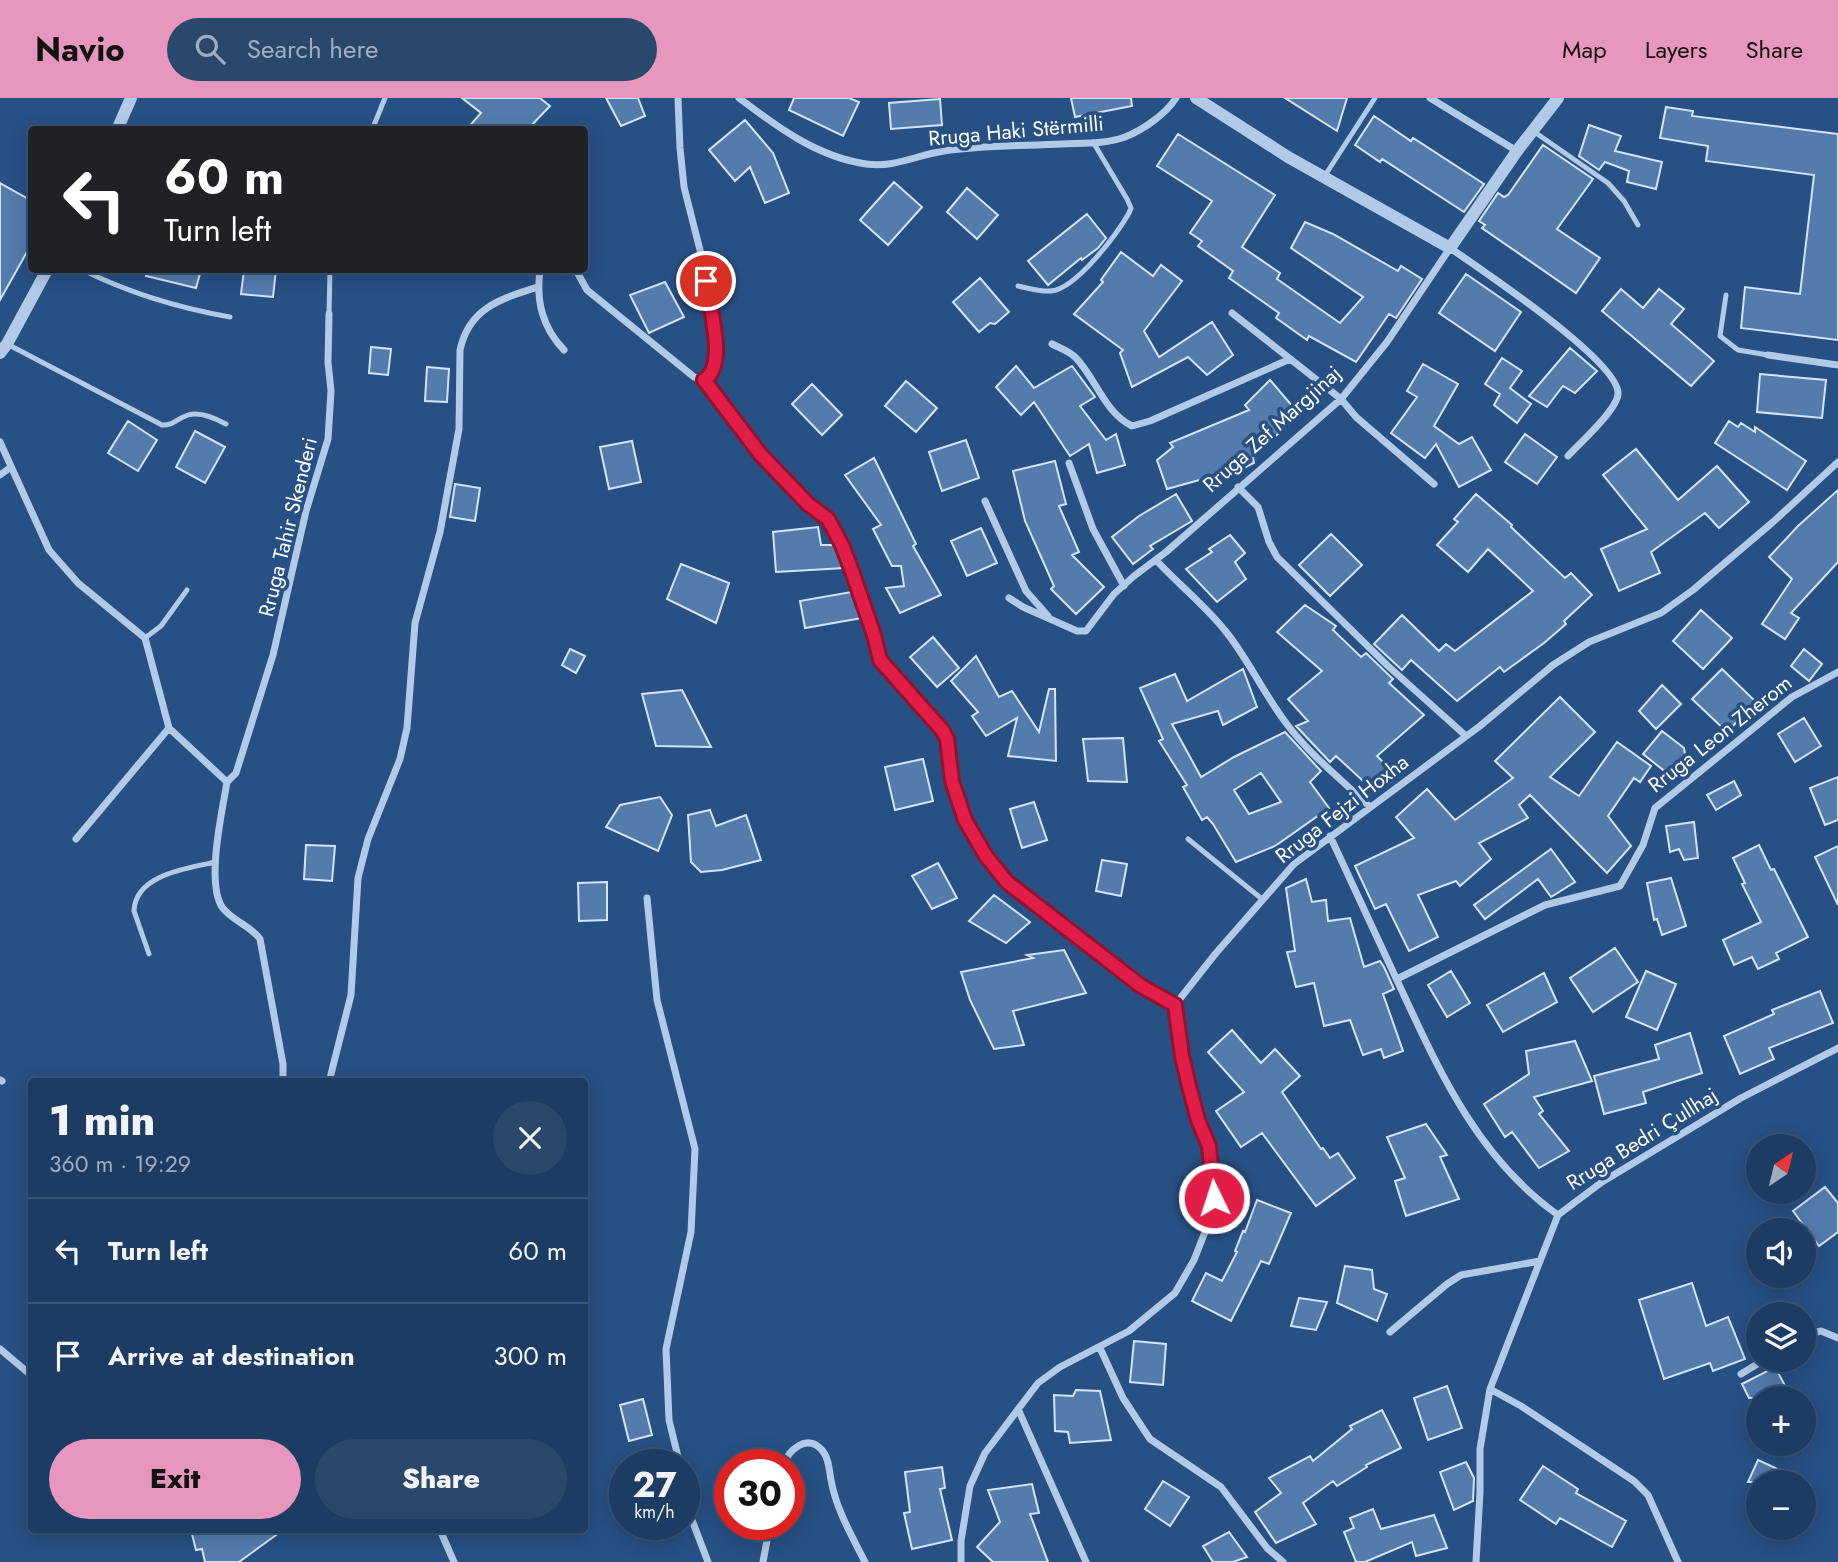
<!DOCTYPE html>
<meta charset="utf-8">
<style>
body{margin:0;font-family:Jost,sans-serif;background:#2a476c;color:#f1f3f6;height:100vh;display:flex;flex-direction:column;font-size:26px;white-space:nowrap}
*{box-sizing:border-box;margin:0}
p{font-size:23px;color:#a0adbe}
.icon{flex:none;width:38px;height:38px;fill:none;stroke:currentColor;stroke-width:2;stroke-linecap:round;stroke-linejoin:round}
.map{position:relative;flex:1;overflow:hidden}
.sheet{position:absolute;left:28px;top:980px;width:560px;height:455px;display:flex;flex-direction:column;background:#1d3c63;border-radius:7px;box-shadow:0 4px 18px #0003,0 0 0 2px #3b5678}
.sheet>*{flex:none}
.top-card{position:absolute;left:28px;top:28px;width:560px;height:147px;border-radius:7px;box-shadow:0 4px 18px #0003,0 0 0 2px #3b5678;background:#202124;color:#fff;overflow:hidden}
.needle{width:46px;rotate:35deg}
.buttons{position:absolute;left:1746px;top:1036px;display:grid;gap:14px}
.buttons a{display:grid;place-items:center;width:70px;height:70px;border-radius:50%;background:#1d3c63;box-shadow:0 4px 18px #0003,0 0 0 2px #3b5678;font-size:35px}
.speed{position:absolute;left:609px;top:1351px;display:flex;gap:14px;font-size:35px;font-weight:700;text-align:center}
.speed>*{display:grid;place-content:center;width:91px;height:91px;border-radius:50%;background:#1d3c63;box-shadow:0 4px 18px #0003,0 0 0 2px #3b5678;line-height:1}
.speed small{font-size:18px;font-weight:400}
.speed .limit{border:10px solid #d22;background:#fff;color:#111}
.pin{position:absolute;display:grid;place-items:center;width:60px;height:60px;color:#fff;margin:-30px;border:4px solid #fff;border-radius:50%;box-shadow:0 2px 7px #0007}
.me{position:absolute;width:77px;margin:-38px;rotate:356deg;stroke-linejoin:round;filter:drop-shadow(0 0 5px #0008)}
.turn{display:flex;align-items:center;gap:24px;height:147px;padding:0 21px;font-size:32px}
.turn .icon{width:91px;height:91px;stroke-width:2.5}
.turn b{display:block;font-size:49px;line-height:60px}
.round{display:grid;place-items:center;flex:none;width:74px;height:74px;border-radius:37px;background:#2a476c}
.headline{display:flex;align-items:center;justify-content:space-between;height:119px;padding:0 21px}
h1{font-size:42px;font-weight:800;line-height:52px}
.button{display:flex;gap:14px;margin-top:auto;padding:14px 21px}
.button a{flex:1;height:80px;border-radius:42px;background:#e797bd;color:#111;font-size:28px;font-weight:800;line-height:80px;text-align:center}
.button a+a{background:#2a476c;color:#f1f3f6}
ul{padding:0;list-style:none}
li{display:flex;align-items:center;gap:21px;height:105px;padding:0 21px;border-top:2px solid #3b5678}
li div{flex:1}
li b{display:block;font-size:26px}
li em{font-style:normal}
header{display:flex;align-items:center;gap:42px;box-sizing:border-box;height:98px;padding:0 35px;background:#e797bd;color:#111}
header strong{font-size:33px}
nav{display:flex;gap:38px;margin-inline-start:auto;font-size:24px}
.search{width:490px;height:63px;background:#2a476c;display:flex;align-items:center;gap:18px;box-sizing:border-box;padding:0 24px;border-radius:38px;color:#a0adbe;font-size:26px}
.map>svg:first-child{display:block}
.building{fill:#537cad;stroke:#d4e4f6;stroke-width:2;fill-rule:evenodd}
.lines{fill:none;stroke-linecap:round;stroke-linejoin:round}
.service{stroke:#b0cae7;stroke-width:5}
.minor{stroke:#b0cae7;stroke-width:7}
.tertiary{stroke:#b0cae7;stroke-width:12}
.route-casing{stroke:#92132f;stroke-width:18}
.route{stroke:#e11d48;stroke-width:12}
.labels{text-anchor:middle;stroke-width:7;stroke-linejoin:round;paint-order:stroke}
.street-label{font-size:21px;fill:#fff;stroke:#275084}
</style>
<header>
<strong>Navio</strong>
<div class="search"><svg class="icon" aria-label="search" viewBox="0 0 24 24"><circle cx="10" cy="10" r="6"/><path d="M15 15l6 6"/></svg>Search here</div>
<nav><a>Map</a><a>Layers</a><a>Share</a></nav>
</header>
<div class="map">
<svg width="1838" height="1464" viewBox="0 0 1838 1464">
<rect width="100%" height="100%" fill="#275084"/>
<path class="building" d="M462,0H540L550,8L527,32H466L481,15Z
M606,0H638L645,18L621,28Z
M794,0H849L859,4L843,38L789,12Z
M1071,0H1131L1132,8L1075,19Z
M1285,0H1347L1337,33Z
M940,1L942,27L891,31L889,5Z
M1666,9L1693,13L1692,18L1838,36V242L1741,230L1745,189L1800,196L1814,77L1706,63L1708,48L1660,40Z
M1374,18L1411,43L1413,40L1484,86L1464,114L1382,61L1380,64L1355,47Z
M745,22L773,55L789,95L765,105L750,69L735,83L709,52Z
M1589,27L1621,38L1615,53L1662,64L1656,91L1627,84L1629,73L1605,64L1599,72L1579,58Z
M1178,36L1275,97L1242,149L1280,175L1277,181L1340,225L1363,199L1291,150L1305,124L1333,136L1398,173L1401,168L1422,181L1396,220L1389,216L1356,264L1309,238L1307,242L1276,220L1279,215L1229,180L1233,173L1198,148L1202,143L1190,135L1212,103L1157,68Z
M1543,47L1593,81L1557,131L1600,160L1576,195L1482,130L1485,127L1479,123L1498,95L1504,99L1508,97Z
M894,84L922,109L888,147L860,122Z
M0,85L32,103V145L0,202Z
M967,90L998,117L977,141L947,114Z
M1087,116L1106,140L1098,150L1082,162L1081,160L1048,187L1028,163Z
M1121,154L1153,178L1161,167L1182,183L1144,233L1159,259L1212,224L1233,257L1207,277L1188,259L1132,289L1120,255L1123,252L1074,216L1103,184L1101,182Z
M147,172H201L196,190L146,178Z
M244,172H276L273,199L241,196Z
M1466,176L1521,214L1495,253L1439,215Z
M980,180L1009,214L995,226L990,225L979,234L953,204Z
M665,184L684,219L649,235L630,197Z
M1621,191L1643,210L1659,191L1684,211L1671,226L1714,263L1691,288L1602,213Z
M371,249L391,251L388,277L369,275Z
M1570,250L1597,273L1575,295L1563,288L1547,309L1529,298Z
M1502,260L1522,273L1510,290L1531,306L1517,325L1494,307L1500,296L1485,286Z
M1423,266L1458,286L1434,328L1459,346L1472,339L1491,372L1459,389L1436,346L1425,360L1391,335L1417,299L1407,293Z
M1016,268L1034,290L1072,268L1095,299L1080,308L1106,342L1116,336L1125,367L1097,375L1089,346L1070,358L1034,304L1021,317L996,289Z
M427,269L449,271L447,304L425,303Z
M1760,276L1826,282L1822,320L1757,314Z
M1270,282L1299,316L1253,360L1254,365L1217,383L1214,378L1167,391L1157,362L1173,349L1170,345L1249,312L1245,307Z
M906,283L937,310L916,334L885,308Z
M812,286L842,317L822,337L792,306Z
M128,323L157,342L138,373L108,355Z
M1729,323L1738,329L1741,325L1755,334V329L1806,363L1787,392L1715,345Z
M195,333L225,349L205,385L176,369Z
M1525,336L1557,359L1537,386L1505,364Z
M966,342L979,380L942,393L929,354Z
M632,343L641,384L609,391L600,349Z
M1636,351L1678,402L1717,368L1749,404L1719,430L1705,415L1651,454L1660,475L1619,493L1601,451L1647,431L1603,377Z
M874,360L916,446L913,448L941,497L900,515L886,490L904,488L901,468H892L873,431L881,427L845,377Z
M1055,363L1066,406L1059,408L1079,454L1072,457L1104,489L1076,516L1051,491L1054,488L1025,423L1013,373Z
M455,386L480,390L475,423L450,419Z
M1838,392V464L1791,515L1799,520L1785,541L1762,526L1792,481L1769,459L1798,428Z
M1176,396L1192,423L1150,448L1153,451L1133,466L1112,439L1139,418Z
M1476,396L1512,427L1511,429L1565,480L1571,475L1592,497L1564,523L1566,526L1544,545L1504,574L1500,569L1457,603L1411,562L1402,572L1374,546L1402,517L1439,553L1446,546L1455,553L1533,493L1488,451L1468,474L1437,447L1458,424L1454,421Z
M818,429L821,447H835L844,470L776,474L773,434Z
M981,430L997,465L967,478L951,443Z
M1331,436L1362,467L1330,498L1299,467Z
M1230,437L1245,455L1235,464L1246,481L1217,504L1186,471L1212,454L1209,451Z
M681,466L729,485L716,525L667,501Z
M851,494L862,520L805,530L800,503Z
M1305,507L1336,528L1333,532L1361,559L1366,555L1393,581L1389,585L1424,617L1377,658L1398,679L1376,695L1336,658L1330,664L1296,628L1308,623L1288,601L1322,573L1277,534Z
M1701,512L1732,540L1703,571L1673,543Z
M933,539L959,570L937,589L910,559Z
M570,551L585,558L576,575L562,567Z
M1804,551L1822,566L1809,583L1791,568Z
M976,558L999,599L1012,593L1039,634L1049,591H1055L1056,663L1008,658L1017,620L986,638L972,618L978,614L951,583Z
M1243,571L1257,609L1223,627L1218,613L1172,626L1201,679L1234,659L1285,634L1321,673L1310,684L1329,710L1275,748L1236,764L1213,726L1207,719L1202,722L1183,689L1187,687L1159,643L1163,641L1140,590L1175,576L1187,603ZM1261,675L1281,704L1249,716L1234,692Z
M1722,571L1756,604L1727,634L1692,601Z
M1662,587L1681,606L1656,631L1639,613Z
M682,592L711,649L656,648L642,596Z
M1560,599L1595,634L1550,679L1579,698L1617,644L1651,668L1640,684L1634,680L1608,718L1631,748L1607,775L1530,697L1519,707L1528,720L1479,745L1491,761L1460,788L1456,783L1418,797L1438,839L1409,853L1386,806L1375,811L1355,768L1414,740L1396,719L1427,691L1455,722L1513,680L1495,663Z
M1804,620L1821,648L1795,664L1778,636Z
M1662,633L1684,650L1686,663L1672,679L1643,656Z
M1123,640L1127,684L1088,683L1083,641Z
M923,661L933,703L895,712L885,669Z
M1838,679V722L1825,727L1810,690Z
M1734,683L1741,697L1716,712L1707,697Z
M660,699L672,717L658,753L606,729L620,707Z
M1034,704L1047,742L1022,750L1010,711Z
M710,712L716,728L746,717L761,762L722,772L701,774L691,764L688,717Z
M1694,724L1698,760L1684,762L1679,751L1670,754L1666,728Z
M306,747L335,748L332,783L304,781Z
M1759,747L1771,772L1774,771L1808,839L1776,855L1779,861L1758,871L1752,859L1734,867L1723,842L1761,824L1742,786L1745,785L1733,760Z
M1838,748V807L1815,759Z
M1551,751L1575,784L1551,799L1538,781L1485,821L1474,807Z
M1102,762L1127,766L1121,798L1096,793Z
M938,765L957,800L932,811L912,778Z
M1671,780L1686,828L1662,837L1657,821L1654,822L1647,785Z
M1306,781L1312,804L1326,802L1328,823L1350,820L1364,869L1380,863L1384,869L1394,891L1383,896L1403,953L1384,960L1381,951L1363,957L1350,922L1324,928L1314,885L1296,889L1287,854L1295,853L1286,790Z
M607,784V822L579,823L578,785Z
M994,797L1030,824L1006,845L969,823Z
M1615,850L1638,884L1593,914L1570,880Z
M1064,852L1086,895L1013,913L1024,947L994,951L970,902L961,874L1033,860L1027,857Z
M1451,873L1470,905L1447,919L1428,887Z
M1646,873L1676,886L1657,932L1626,919Z
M1544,875L1557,904L1503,934L1487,907Z
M1820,893L1833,925L1769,950L1774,961L1740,976L1724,938L1774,916L1772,912Z
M1232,932L1261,965L1275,951L1300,978L1282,994L1321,1051L1323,1050L1330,1060L1338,1055L1355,1080L1316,1108L1262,1035L1241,1049L1216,1013L1244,994L1208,954Z
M1690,935L1702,975L1643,994L1646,1005L1604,1016L1594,978L1659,961L1655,947Z
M1575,943L1592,983L1534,999L1543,1013L1539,1016L1569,1053L1539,1070L1512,1034L1505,1039L1484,1006L1529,976L1526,953Z
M1426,1026L1447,1057L1440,1059L1459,1101L1406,1118L1395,1083L1405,1080L1387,1039Z
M1825,1089L1838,1105V1134L1819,1148L1793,1113Z
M1257,1102L1291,1115L1269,1166L1261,1163L1231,1223L1192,1203L1206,1175L1222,1183L1237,1154L1235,1153L1243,1133L1245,1134Z
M1345,1168L1372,1172L1374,1191L1387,1196L1377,1223L1337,1205Z
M1692,1185L1706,1228L1728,1219L1745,1261L1713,1273L1710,1265L1664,1281L1639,1202Z
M1299,1200L1327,1204L1316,1232L1291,1228Z
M1134,1243L1166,1246L1163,1287L1130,1284Z
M1775,1269L1788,1293L1774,1300H1749L1742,1286Z
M1447,1288L1462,1330L1428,1342L1414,1300Z
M1076,1292L1100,1293L1111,1342L1070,1345L1068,1334L1055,1333L1054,1297L1073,1298Z
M643,1301L652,1337L629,1343L620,1307Z
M1382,1312L1401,1350L1366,1367L1367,1369L1337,1388L1333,1383L1303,1405L1316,1426L1276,1445L1255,1414L1281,1395L1269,1380L1310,1358L1313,1363L1352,1331L1350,1328Z
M1758,1362L1806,1384H1748Z
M1466,1364L1474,1380L1473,1403L1454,1412L1440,1374Z
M1543,1368L1578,1391L1576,1395L1626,1423L1612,1449L1560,1420L1556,1426L1520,1402Z
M942,1369L945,1390L940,1391L952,1442L912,1451L904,1415L910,1414L905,1374Z
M1163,1383L1189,1399L1170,1428L1145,1411Z
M1032,1386L1039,1415L1030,1416L1048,1464H993L977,1449L1000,1424L988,1392Z
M1373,1411L1381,1431L1434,1417L1447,1450L1416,1458L1412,1444L1365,1464H1356L1344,1434L1354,1430L1350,1420Z
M191,1432H283L239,1464H205L202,1451L196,1452Z
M1229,1434L1247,1459L1233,1464H1213L1203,1448Z"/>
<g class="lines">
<path class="service" d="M372,32L385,0
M1533,33L1608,85L1624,103L1638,127
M1324,79L1375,0
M83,172C129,195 179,210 230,219
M1018,188C1028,190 1040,194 1051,193C1076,191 1117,136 1129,115L1131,110L1127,101L1093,44
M1726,197L1720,238L1738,252L1768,257
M329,216L330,172
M9,247L162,327C175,327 176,321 188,317C200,313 215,320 226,326
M145,540L161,528L187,492
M1188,741L1262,801
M149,856L134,813C135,776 189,770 216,764"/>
<path class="minor" d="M678,0L680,50L684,89L701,156L716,241L717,256L712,275L704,282
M739,0C776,28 817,59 866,66C894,70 917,57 944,53C983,47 1023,48 1062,46C1083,45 1106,46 1125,39C1143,32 1166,16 1176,0
M1430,0L1517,53
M540,172C536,203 542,229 564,252
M576,172L587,192L694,279L704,282L761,357L808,406L828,420L842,447L853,476L874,538L880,562L943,633L947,641L952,683L965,722L986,758L1007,784L1141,888L1175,907
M1232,215L1341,301L1356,319L1434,386
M1052,246C1060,250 1071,254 1076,260C1096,281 1105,315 1132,328L1150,323L1290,261
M1768,257L1838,267
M0,344L49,452L78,485L145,540L169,630L227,684
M1069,365L1093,431L1124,488
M0,377L11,369
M1238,389L1258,409L1269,444L1277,459L1388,568L1466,638
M985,403L1026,493L1048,518
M1156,462C1179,487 1206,508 1227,535C1249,563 1264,596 1286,625C1310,657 1341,681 1370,709
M1009,500L1023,509L1077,533H1086L1114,496L1134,478L1166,454L1341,301L1387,244L1450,150C1479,170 1620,264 1618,296C1617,312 1579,346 1568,358
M227,684L236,675L273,557L306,413L328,341L331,293L328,264L329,216
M227,684C222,714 206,784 222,809C232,823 250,827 260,841L283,966V984
M1330,738C1352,785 1374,832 1395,878C1437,968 1475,1058 1558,1117
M76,741L169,630
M647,800L657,902L695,1051L691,1134L666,1251L669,1322L680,1367
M1397,881L1545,807L1620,788L1643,747L1655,710L1792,599L1838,574
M0,982L2,983
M329,984L351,897L358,780L368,741L400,661L407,630L415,525L440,434L459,331L460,252C469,210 500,201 538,189
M1390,1234L1447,1186L1461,1177L1540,1163
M1804,1237L1821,1233L1838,1240
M1100,1250L1123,1300L1150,1341L1221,1389L1267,1450L1283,1464
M0,1251L32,1278
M1741,1276L1764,1262
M1490,1291L1521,1308L1634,1383L1648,1397L1678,1464
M1018,1311L1086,1464
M783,1367C789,1352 806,1336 821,1351C829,1359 829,1372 831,1382C836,1411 852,1438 865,1464
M684,1387L692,1422L708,1464
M440,1432L454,1464
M763,1464L770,1426
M961,1464V1443L970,1388L985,1355L1038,1285L1060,1269L1129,1233L1175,1195L1194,1162L1205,1134L1214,1100L1209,1048L1198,1022L1189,988L1182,958L1175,907L1216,855L1294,766L1480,628L1553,567L1589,544L1661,515L1693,492L1773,424L1838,364
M1476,1464L1480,1394V1351L1490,1291L1558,1117L1602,1084L1741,1000L1838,950"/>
<path class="tertiary" d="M1196,0L1288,59L1450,150L1517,53L1558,0
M117,32L131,0
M0,255L7,246L47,172"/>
</g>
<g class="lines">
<g class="route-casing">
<path id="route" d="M706,183C709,208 728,268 704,282L761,357L808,406L828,421L842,447L853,476L874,537L880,562L943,633L947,641L952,683L965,722L986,758L1007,784L1141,888L1175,907L1182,958L1189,988L1198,1022L1209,1048L1214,1100"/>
</g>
<use href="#route" class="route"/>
</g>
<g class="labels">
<g class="street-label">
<text transform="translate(1016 33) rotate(-5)" y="7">Rruga Haki Stërmilli</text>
<text transform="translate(1272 331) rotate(-42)" y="7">Rruga Zef Margjinaj</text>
<text transform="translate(288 429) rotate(-76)" y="7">Rruga Tahir Skenderi</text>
<text transform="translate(1720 636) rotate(-38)" y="7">Rruga Leon Zherom</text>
<text transform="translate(1342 711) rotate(-38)" y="7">Rruga Fejzi Hoxha</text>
<text transform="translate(1642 1041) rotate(-32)" y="7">Rruga Bedri Çullhaj</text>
</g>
</g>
</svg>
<div class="buttons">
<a><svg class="needle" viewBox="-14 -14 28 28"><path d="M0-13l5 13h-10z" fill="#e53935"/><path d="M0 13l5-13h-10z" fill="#a0adbe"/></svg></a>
<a><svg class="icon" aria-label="sound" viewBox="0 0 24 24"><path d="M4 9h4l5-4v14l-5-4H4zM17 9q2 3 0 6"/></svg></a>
<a><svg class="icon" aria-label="layers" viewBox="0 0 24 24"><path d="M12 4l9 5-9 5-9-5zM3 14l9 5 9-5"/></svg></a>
<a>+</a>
<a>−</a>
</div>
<div class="speed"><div>27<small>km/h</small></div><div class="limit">30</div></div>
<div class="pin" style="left:706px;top:183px;background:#d93025"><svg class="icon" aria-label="arrive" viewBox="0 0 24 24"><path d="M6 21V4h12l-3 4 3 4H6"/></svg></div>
<svg class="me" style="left:1214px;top:1100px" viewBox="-20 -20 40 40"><circle r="17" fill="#e11d48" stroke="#fff" stroke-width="3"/><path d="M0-11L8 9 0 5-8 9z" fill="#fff"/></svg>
<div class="top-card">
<div class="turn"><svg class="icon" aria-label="left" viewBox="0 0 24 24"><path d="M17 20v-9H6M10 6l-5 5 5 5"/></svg><div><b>60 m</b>Turn left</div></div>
</div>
<section class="sheet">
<div class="headline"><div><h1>1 min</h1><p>360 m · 19:29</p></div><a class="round"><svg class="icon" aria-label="close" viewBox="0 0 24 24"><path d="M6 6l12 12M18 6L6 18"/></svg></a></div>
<ul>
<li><svg class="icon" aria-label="left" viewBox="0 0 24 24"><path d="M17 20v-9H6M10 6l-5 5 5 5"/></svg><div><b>Turn left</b></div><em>60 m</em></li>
<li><svg class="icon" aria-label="arrive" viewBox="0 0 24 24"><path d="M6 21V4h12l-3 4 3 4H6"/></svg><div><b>Arrive at destination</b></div><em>300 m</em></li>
</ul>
<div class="button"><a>Exit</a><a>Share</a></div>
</section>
</div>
